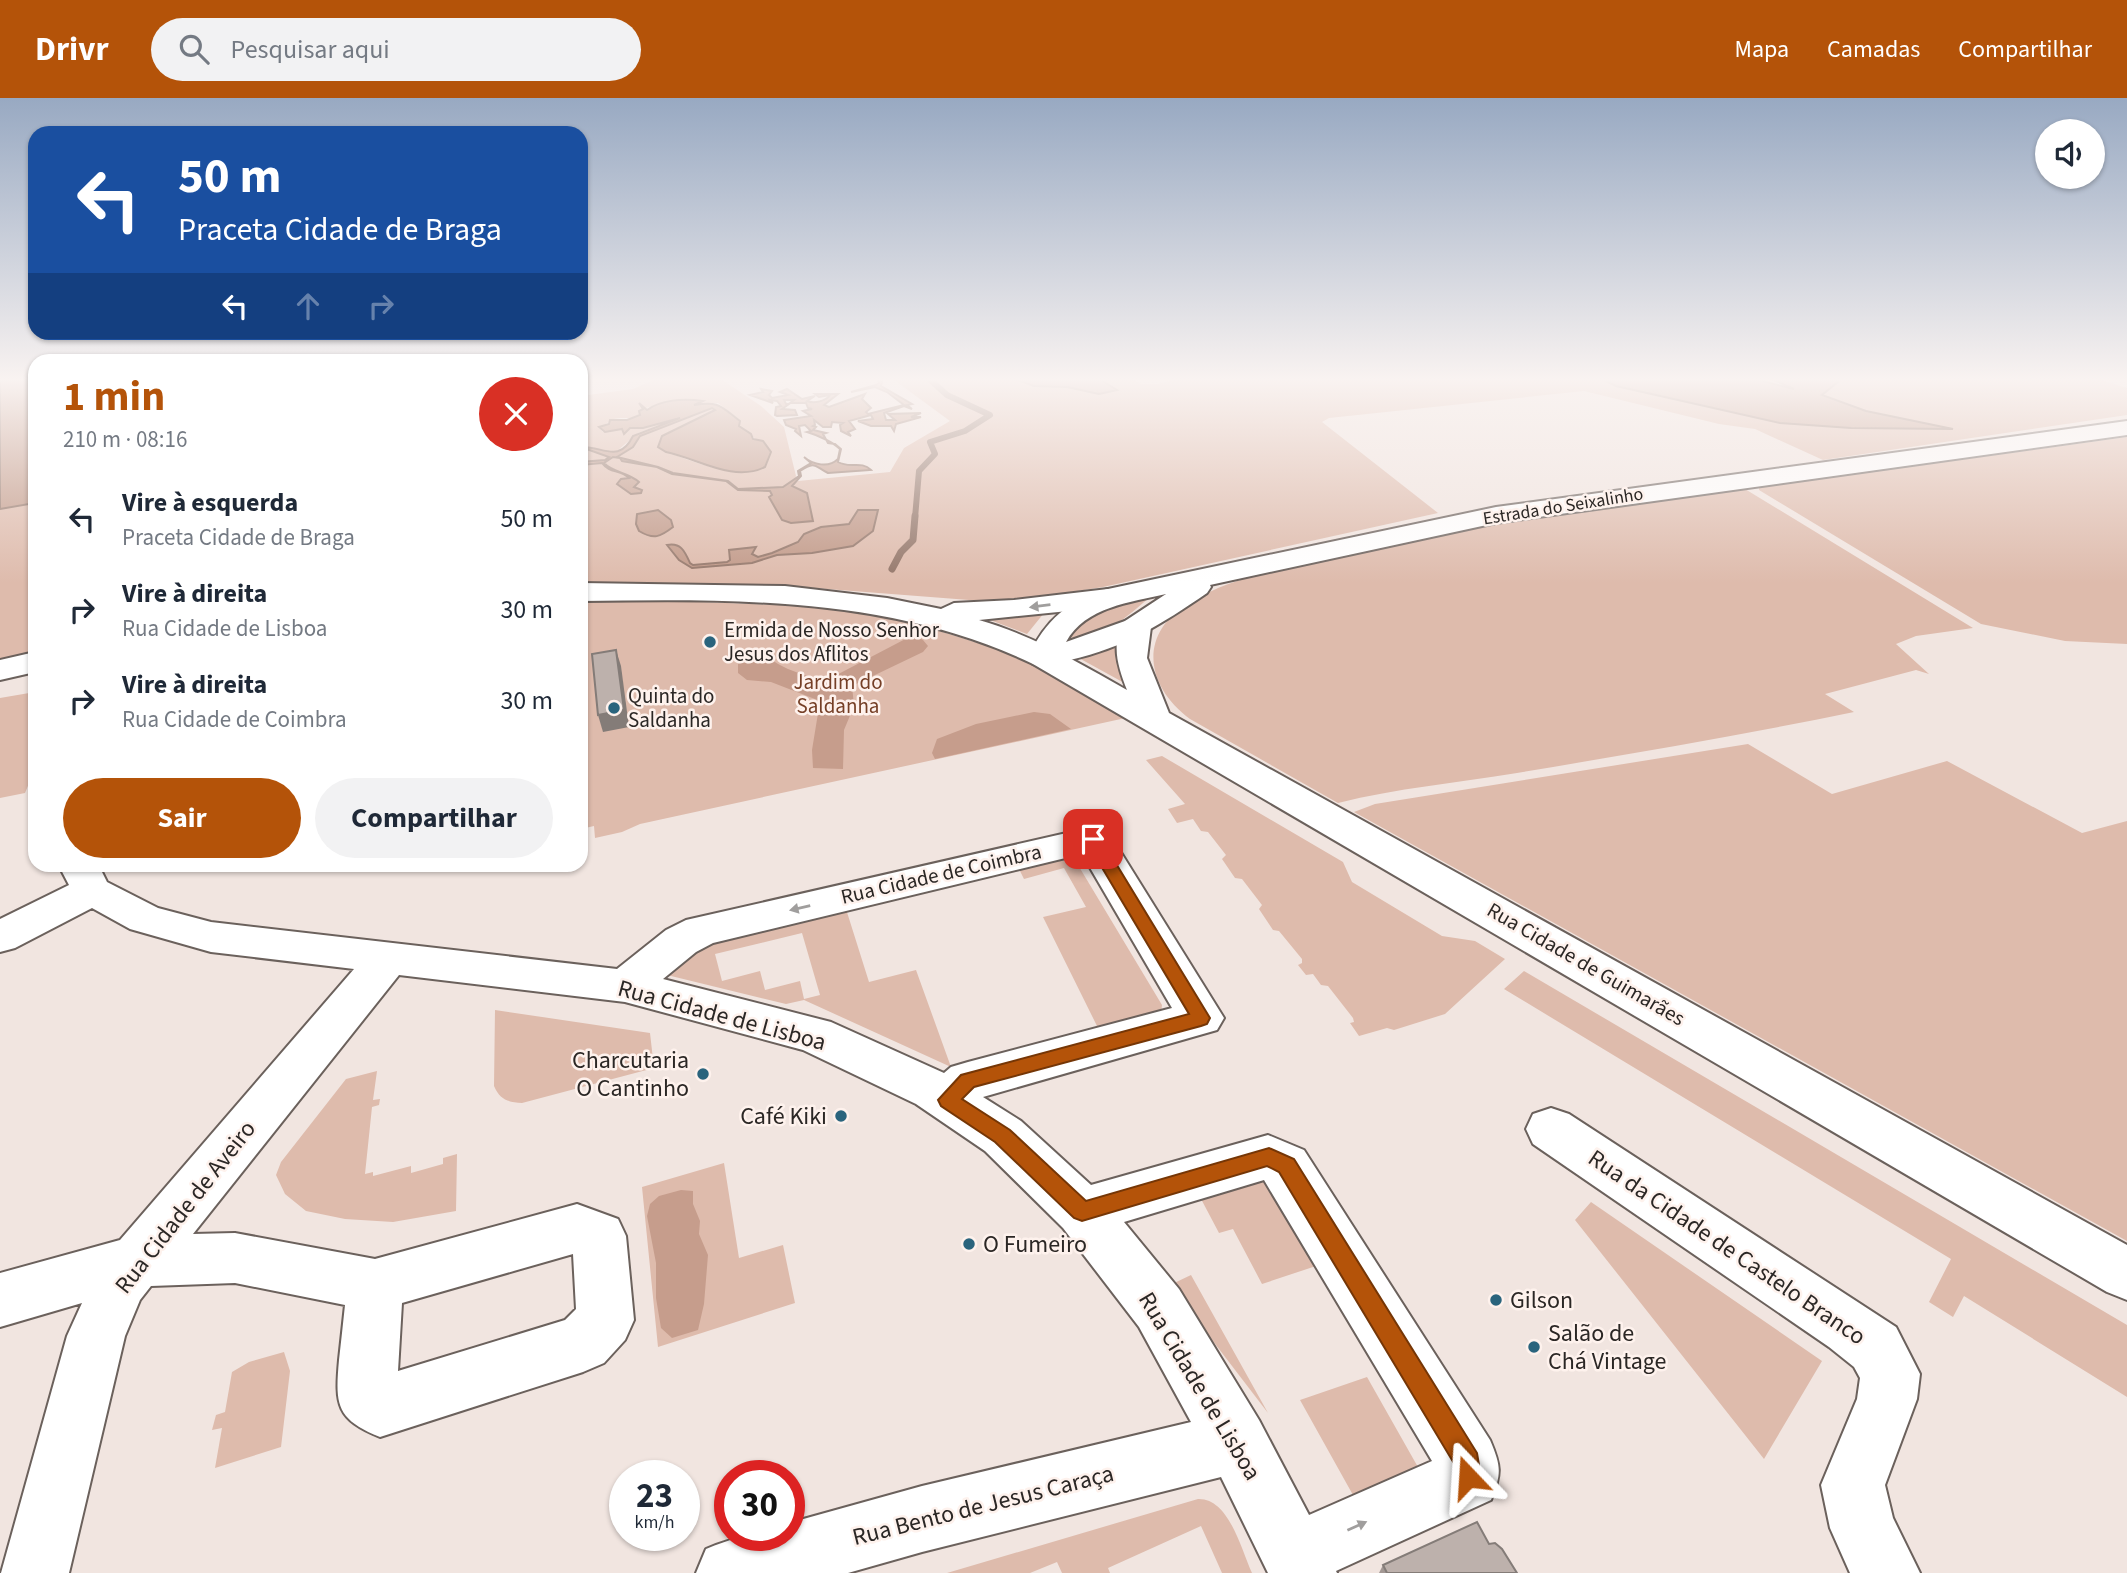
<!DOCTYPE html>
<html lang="pt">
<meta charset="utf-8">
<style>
body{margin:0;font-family:"Source Sans 3",sans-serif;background:#f2f2f3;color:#1f2937;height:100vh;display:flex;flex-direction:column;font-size:26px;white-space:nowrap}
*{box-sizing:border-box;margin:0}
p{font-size:23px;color:#747a83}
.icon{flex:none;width:38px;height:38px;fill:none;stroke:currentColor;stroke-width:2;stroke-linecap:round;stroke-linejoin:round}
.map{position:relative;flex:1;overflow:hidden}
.sheet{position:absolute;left:28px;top:256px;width:560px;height:518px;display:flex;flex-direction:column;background:#fff;border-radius:21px;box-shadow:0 2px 5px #0004}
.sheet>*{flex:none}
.hud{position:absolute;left:28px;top:28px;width:560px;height:214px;border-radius:21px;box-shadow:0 2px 5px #0004;background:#1a4fa0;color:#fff;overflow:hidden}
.tools{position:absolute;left:2035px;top:21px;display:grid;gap:14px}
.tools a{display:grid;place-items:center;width:70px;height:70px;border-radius:50%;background:#fff;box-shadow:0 2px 5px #0004;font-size:35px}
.speed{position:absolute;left:609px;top:1362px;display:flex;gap:14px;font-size:35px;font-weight:700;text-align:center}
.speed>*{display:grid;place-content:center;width:91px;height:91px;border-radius:50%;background:#fff;box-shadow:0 2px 5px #0004;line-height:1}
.speed small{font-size:18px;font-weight:400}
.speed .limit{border:10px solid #d22;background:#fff;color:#111}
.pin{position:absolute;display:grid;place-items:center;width:60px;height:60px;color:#fff;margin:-30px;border-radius:14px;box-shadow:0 4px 10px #0006}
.me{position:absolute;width:77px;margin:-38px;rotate:340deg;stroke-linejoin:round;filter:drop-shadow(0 0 5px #0008)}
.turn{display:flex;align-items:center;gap:24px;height:147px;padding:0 35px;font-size:32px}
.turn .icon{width:91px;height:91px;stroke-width:2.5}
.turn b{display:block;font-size:49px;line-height:60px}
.lanes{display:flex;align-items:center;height:66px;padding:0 35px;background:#0003;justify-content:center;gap:35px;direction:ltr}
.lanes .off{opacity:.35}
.round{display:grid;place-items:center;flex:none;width:74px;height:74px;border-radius:37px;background:#f2f2f3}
.headline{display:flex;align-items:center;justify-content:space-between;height:119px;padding:0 35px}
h1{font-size:42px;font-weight:700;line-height:52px;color:#b45309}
.primary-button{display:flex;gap:14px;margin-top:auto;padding:14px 35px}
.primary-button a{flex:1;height:80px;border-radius:42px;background:#b45309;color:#fff;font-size:28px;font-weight:700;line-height:80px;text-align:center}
.primary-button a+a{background:#f2f2f3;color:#1f2937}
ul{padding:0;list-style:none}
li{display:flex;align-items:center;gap:21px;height:91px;padding:0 35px}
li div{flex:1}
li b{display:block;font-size:26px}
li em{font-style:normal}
header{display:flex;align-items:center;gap:42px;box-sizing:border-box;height:98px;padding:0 35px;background:#b45309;color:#fff}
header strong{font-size:33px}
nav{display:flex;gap:38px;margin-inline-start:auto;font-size:24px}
.search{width:490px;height:63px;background:#f2f2f3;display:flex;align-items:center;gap:18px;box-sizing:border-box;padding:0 24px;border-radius:38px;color:#747a83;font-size:26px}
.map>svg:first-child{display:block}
.green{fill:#debbac;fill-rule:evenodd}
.forest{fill:#c69d8c}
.water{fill:#c19988;stroke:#94776a;stroke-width:2}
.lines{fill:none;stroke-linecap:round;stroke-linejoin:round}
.stream-far1{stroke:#94776a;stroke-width:6}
.stream{stroke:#94776a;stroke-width:7}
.minor-casing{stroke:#6b615c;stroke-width:4}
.major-casing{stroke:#6b615c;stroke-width:4}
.minor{fill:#fff;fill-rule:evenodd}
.major{fill:#fff;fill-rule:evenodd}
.wall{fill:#a39894}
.shaded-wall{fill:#847c78}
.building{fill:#bdb1ac;stroke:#847c78;stroke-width:2}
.oneway{fill:#a09e9d}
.route{fill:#b45309;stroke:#753606;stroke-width:2}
.poi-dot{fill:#2a647d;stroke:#fef2ed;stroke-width:2.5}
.labels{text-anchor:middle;stroke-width:5;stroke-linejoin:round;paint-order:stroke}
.far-street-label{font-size:18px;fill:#2b2725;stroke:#fef2ed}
.poi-label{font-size:21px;fill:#2b2725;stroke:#fef2ed;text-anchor:start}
.park-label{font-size:21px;fill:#753f26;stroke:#fef2ed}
.street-label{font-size:21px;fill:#2b2725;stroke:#fef2ed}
.near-street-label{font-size:24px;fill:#2b2725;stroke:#fef2ed}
.near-poi-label{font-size:24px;fill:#2b2725;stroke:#fef2ed;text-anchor:start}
</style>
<header>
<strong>Drivr</strong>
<div class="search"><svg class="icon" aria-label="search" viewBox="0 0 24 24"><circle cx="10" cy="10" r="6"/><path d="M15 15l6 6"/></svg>Pesquisar aqui</div>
<nav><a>Mapa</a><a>Camadas</a><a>Compartilhar</a></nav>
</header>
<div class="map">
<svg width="2127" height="1475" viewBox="0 0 2127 1475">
<rect width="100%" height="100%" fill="#f1e5e0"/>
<path class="green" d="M0,279H35V557L0,564Z
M660,279H718L761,308L784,329L796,378L795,382L786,387L798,383L890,374L904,350L950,323L890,279H1010L1034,288L1067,289L1088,294L1099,296L1116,291L1096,279H1128L1141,286H1158L1185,279H1598L1616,288L1780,325L1851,330L1950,331L1866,313L1822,297L1844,279H2092L2127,290V317L1823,362L1755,331L1719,326L1584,293L1329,320L1322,324L1438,415L1103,489L1046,498L982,503L801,489L658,485L581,487V351L619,357L633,349L640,338L712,310L716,311L662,338L663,353C689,361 745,387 767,366L770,351L739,329L740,322L718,305L693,307L703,303H668L643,311C638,324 626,318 614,321C609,323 604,328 599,330L603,334L622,331L624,333L629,330L680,320L638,335L617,353L610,354L581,349V298L633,291Z
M2127,339V546L2065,543L1981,526L1759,392V389Z
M1745,391L1973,530L1916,538L1896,546L1929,576L1916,572L1825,596L1854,614C1742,637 1630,656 1517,675C1457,685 1397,690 1338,705L1190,621C1146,589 1137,536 1189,505C1231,479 1282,471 1330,460C1466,428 1606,410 1745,391Z
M1154,496C1131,514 1100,547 1068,539C1082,511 1125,503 1154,496Z
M651,502L831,509L923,528L1004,553L1063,580L1130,619L640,726L622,734L595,740L594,728L581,731V503Z
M1044,515L1027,536L982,519Z
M1118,547L1128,587L1077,559Z
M35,594V671L25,695L0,700V600Z
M1748,646L1832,696L1947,663L2082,735L2127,723V1143L1354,714L1375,706Z
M1162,658L1343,764L1352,784L1442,838L1475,843L1505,861L1445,916L1394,932L1387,930L1359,938L1350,925L1354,924L1353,920L1328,888L1321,887L1313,876L1306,877L1298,867L1302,865V861L1279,833L1273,832L1259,811L1262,807L1242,781L1235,780L1222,761L1226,757L1208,734L1201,733L1193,721L1177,725L1168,711L1185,706L1146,662Z
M1060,759L1075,762L1162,907L1161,915L1098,930L1043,819L1086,809L1064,770L1024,781L1018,769Z
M846,811L869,884L916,872L951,969L804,902L786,906L667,877L695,849ZM802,835L820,897L804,901L800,883L765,892L760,873L722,883L715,856Z
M1524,873L2127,1227V1299L1964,1198L1953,1219L1929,1204L1951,1161L1504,891Z
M495,912L650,935L654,970L522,1005C508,1004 500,1002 494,988Z
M377,973L373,1002L380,1001L379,1007L372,1009L365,1076L373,1074V1078L411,1068V1075L443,1066V1060L457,1056L456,1113L393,1124L345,1121L306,1113L285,1096L276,1077L281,1064L346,981Z
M724,1065L739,1160L783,1147L795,1205L658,1249L642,1089Z
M1268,1079L1319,1167L1262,1186L1233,1131L1219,1135L1200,1099Z
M1591,1104L1822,1263L1764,1361L1575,1122Z
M1191,1177L1268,1315L1170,1187Z
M284,1254L290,1273L281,1349L215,1370L222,1330L212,1332L216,1317L225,1314L232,1274L249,1264Z
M1367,1279L1423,1378L1358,1406L1300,1302Z
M1198,1401C1229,1400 1241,1451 1252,1475H1222L1201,1428L1108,1470L1110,1475H1062L1057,1464L1030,1475H947Z"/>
<path class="forest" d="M913,537L923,542L928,548L923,554L852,588L854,608L844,632L843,671L813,670L812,652L820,603L771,584L747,582L738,575V566C758,548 770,563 788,571C800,576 813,580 825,583Z
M1034,614L1050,616L1071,631L935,661L932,655L937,641L976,626Z
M681,1092L693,1093V1106L700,1123L699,1136L708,1157L704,1206L698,1232L672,1240L661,1230L656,1200V1165L647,1118L650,1106L659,1098Z"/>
<path class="water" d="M0,279H35V405L0,411Z
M877,279H883L881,288L912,306L907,307L912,311L904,308L884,315L886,322H895L888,316L921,315L911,319H921L896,326L894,333L891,328H871L858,323L873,321L871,317L849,323L855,331L848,334L851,338L841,333L840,327L843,325L832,324L831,329H823L814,322L815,327L813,328L816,329L813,332L826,335L823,336L828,345L835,346L841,351L838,364C850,371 861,362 871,372L828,375C815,369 816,362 800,373L801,378L792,388L807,395L813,423L791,425L782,422L769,399L772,397L770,393L738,392L726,383L672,376L657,369L622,363L620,360L613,359L604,365C613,375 628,374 639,384L634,389L642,392L641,395L631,396L617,386L621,381L629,380C621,372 609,375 602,365L581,367V364L605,362L609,359L581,349C603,348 619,366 633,338L680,320L643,330H630L624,336L622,331L605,334L599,329L609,326L610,322H627L640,317L639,313L643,311L639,305L647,312C660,302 683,300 703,303L694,307C720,303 720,308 740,323L739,328L751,336L753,341L763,343L771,354L765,369C733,385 697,360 666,354L658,349L662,338L715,312L712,310L640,338L633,349L617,359L658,369L673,375L728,383L738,391L783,389L799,378L798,373L811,365L804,359C813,367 829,370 838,361L840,351C833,344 817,337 807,334L811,333L805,327L799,328L801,338L795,333L796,331L786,327L784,322L811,318L803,313L812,311L808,310L806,305H790L794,302H784L786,306H789L782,311L795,312L797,317L777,318L775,317L776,309L781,308L777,303L770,302L773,305L750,297L763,294L761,291L772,293L769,297L772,300L788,297L780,294L787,291L802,301L815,298L807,303C814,306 826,303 830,297L819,299L815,296H838L824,307L829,309L865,296L862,301L871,310L866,314L868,316L904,307L887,294L875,289L851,294L876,287L879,285Z
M1010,279H1096L1117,292L1099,296L1067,289L1034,288Z
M1598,279H1747L1794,291L1767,279H1844L1822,297L1866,313L1953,331L1851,330L1780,325L1616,288Z
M658,412L671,422L673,429C660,439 654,442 639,433L636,426L637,416Z
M858,412H878L873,433L853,448L812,455L777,457L752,465L692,470L679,462L667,447C681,444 685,454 690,465L693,467L727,464L730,462L729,452L756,449L752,456L758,459L772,455L798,444L804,436L821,429L849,426Z"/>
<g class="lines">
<path class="stream-far1" d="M915,420L919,373L935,356L930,344L965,333L990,317L947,297L927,279"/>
<path class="stream" d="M892,471L901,454L913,442L915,418"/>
<g class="minor-casing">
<path id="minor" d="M2127,323V337L1496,425L1210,487L1211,489L1207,495C1160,527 1126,549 1070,562C1057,565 1046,569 1033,566L1028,559C1045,523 1069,501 1108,491L1496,409ZM1166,496L1125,523L1066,544C1085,509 1131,504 1166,496Z
M1093,729L1107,732L1224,920L1217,932L983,999L1021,1023L1091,1087L1268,1037L1304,1052L1490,1342C1501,1368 1502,1375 1491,1402L1336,1473L1337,1475H1268L1221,1379L922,1454L848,1475H696L706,1451C739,1437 754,1437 789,1437V1425L922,1388L1191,1324L1139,1229L1063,1130L985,1053L916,1006L803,952L625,904L399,877L193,1136L235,1135L375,1161L577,1106L618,1121L626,1138L634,1222L625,1242L604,1265L583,1274L380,1339C336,1321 335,1307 339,1262C341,1244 343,1226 345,1207L235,1185L151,1188L140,1202L125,1238L69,1475H1L67,1238L82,1205L0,1229V1175L120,1142L354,871L211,854L130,831L92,810L15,850L0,854V821L69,787L58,766H98L107,784L158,810L211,824L617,871L666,832L686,822ZM1082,756L1172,910L968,964L951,969L944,975L831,924L663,881L696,854L713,845ZM1264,1082L1432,1363L1309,1417L1259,1322L1179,1191L1124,1124ZM573,1156L576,1211L565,1222L398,1273L402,1205Z
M1551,1010L1569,1016L1896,1229L1920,1276L1917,1301L1885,1387L1893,1420L1920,1475H1850L1830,1430L1821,1387L1857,1301L1860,1280L1854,1269L1829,1249L1533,1046L1526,1031L1533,1016Z"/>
</g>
<g class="major-casing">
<path id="major" d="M581,485L785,488L887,500L941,511L954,505L1014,502L1108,491L1118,494L1123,500L1118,506L1108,509L979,522C1032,537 1079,565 1127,592C1118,569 1110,545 1125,523L1136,520L1147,523L1151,529L1147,560L1169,615L2127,1147V1202L2107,1194L1033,566C892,498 734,501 581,503Z
M35,554V574L0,582V562Z"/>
</g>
<use href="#minor" class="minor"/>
<use href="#major" class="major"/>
</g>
<path class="wall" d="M1489,1446L1517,1475H1379L1383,1467Z"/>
<path class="shaded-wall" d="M616,552L621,568L629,629L603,634L598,617Z"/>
<path class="building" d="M616,552L624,612L598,617L592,556Z
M1477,1424L1489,1446L1495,1445L1502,1451L1517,1475H1387L1383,1467Z"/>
<defs><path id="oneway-solid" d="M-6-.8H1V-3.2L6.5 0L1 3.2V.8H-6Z" transform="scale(1.75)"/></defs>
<g class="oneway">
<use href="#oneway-solid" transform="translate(1040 508) rotate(173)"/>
<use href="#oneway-solid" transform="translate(800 810) rotate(167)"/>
<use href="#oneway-solid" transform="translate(1357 1428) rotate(-24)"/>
</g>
<linearGradient id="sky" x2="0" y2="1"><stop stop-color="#98a9c2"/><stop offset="0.58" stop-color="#f9f3f1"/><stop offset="1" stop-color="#f9f3f1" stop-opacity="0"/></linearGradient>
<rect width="2127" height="485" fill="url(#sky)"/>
<path class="route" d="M1093,735L1101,741L1210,920L1207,926L1201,928L974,989L962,1001L1010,1032L1086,1103L1269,1050L1294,1061L1477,1355L1481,1379L1478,1388L1468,1392L1459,1388L1455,1367L1279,1074L1267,1068L1082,1123L1074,1120L995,1044L941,1008L938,1002L961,977L1189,916L1085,741Z"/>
<g class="poi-dot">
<circle cx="710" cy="544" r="7"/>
<circle cx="614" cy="610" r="7"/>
<circle cx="703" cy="976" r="7"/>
<circle cx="841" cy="1018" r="7"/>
<circle cx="969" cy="1146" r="7"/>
<circle cx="1496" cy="1202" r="7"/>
<circle cx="1534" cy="1249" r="7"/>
</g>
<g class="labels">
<g class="far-street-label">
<text transform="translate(1563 408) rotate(-9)" y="6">Estrada do Seixalinho</text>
</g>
<g class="poi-label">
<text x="724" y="539">Ermida de Nosso Senhor<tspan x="724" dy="24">Jesus dos Aflitos</tspan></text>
<text x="628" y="605">Quinta do<tspan x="628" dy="24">Saldanha</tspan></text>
</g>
<g class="park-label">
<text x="838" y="591">Jardim do<tspan x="838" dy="24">Saldanha</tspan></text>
</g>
<g class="street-label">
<text transform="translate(941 776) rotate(-13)" y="7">Rua Cidade de Coimbra</text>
<text transform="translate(1586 866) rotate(30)" y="7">Rua Cidade de Guimarães</text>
</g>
<g class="near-street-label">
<text transform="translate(722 917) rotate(15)" y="8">Rua Cidade de Lisboa</text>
<text transform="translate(185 1109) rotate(-52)" y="8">Rua Cidade de Aveiro</text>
<text transform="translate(1727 1149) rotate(34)" y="8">Rua da Cidade de Castelo Branco</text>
<text transform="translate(1200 1288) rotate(59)" y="8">Rua Cidade de Lisboa</text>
<text transform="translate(983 1407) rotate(-14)" y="8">Rua Bento de Jesus Caraça</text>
</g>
<g class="near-poi-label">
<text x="689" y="970" text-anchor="end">Charcutaria<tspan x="689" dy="28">O Cantinho</tspan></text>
<text x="827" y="1026" text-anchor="end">Café Kiki</text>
<text x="983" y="1154">O Fumeiro</text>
<text x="1510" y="1210">Gilson</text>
<text x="1548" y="1243">Salão de<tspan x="1548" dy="28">Chá Vintage</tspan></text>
</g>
</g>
</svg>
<div class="tools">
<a><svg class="icon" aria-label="sound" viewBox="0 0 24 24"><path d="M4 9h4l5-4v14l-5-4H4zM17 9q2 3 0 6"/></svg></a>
</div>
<div class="speed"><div>23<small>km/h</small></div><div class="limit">30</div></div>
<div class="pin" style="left:1093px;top:741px;background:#d93025"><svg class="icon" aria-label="arrive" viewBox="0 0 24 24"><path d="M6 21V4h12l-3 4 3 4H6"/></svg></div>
<svg class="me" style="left:1468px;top:1379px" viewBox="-20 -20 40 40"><path d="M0-17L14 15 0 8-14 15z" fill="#b45309" stroke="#fff" stroke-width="4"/></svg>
<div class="hud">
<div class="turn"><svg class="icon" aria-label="left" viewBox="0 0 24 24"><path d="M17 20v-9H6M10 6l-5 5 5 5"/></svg><div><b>50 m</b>Praceta Cidade de Braga</div></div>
<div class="lanes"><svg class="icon" aria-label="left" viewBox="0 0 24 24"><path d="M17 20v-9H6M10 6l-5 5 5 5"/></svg><svg class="icon off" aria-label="ahead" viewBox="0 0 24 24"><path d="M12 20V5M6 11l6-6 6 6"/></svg><svg class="icon off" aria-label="right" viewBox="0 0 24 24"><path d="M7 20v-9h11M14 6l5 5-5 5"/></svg></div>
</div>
<section class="sheet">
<div class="headline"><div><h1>1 min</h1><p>210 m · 08:16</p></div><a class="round" style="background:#d93025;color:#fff"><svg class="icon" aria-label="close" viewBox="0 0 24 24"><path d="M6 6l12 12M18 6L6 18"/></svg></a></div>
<ul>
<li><svg class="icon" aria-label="left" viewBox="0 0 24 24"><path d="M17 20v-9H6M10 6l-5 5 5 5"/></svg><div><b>Vire à esquerda</b><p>Praceta Cidade de Braga</p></div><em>50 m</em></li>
<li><svg class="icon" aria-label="right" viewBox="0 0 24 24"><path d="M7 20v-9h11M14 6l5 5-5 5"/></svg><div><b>Vire à direita</b><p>Rua Cidade de Lisboa</p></div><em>30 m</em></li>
<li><svg class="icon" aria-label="right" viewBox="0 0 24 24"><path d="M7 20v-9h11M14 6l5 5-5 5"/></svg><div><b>Vire à direita</b><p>Rua Cidade de Coimbra</p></div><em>30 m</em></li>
</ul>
<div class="primary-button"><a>Sair</a><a>Compartilhar</a></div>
</section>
</div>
